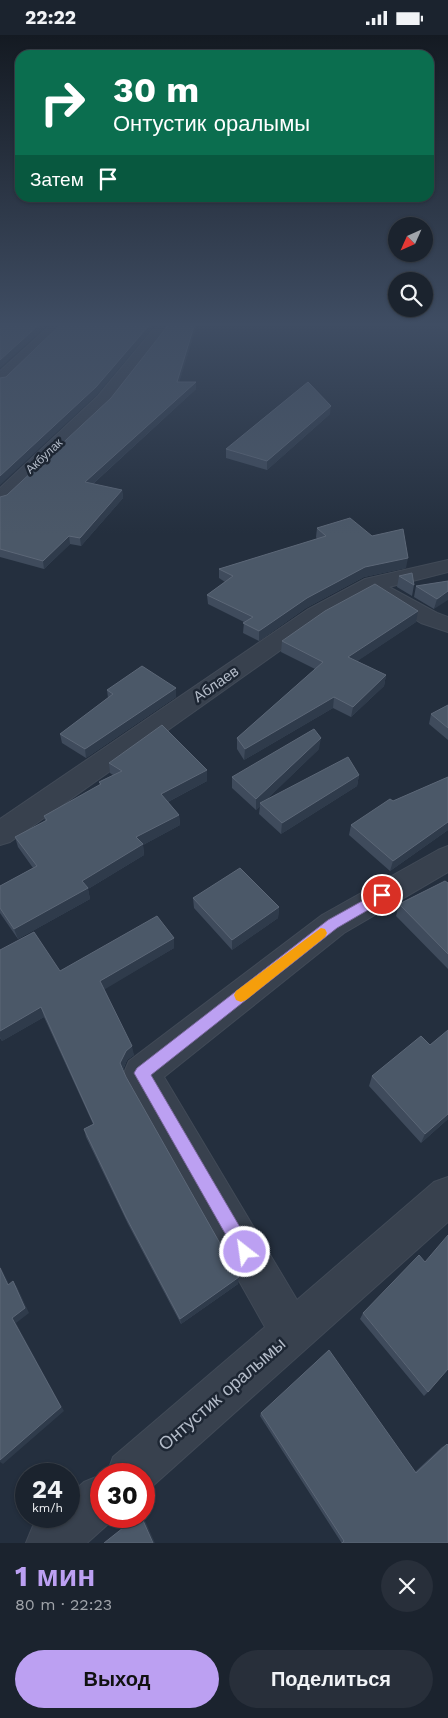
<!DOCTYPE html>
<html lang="ru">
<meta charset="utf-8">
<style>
body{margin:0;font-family:"Work Sans",sans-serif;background:#282f3a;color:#f1f3f6;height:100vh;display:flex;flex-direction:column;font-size:19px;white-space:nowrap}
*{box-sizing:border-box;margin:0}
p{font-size:16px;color:#a0a4aa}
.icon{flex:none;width:28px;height:28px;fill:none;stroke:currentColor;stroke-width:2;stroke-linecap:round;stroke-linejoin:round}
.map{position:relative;height:1508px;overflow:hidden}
.drawer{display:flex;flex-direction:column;background:#1b232e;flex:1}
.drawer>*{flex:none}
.hud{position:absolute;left:15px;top:15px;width:419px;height:152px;border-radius:15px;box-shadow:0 1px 4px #0004,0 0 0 1px #39404a;background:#0b6e4f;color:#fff;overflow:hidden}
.needle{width:32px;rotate:225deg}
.tools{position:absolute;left:388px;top:182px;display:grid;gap:10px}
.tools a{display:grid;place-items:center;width:45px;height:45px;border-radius:50%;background:#1b232e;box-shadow:0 1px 4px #0004,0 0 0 1px #39404a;font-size:25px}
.speed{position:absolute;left:15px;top:1428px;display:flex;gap:10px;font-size:25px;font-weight:700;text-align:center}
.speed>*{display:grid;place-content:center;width:65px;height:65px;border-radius:50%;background:#1b232e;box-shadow:0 1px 4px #0004,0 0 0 1px #39404a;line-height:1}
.speed small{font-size:12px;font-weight:400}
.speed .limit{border:8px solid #d22;background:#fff;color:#111}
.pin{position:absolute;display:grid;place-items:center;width:42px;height:42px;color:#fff;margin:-21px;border:2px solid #fff;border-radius:50%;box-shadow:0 1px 5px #0007}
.me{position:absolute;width:55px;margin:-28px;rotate:330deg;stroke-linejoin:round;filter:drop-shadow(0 0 4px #0008)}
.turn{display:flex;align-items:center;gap:18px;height:105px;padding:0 15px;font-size:22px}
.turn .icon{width:65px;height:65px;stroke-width:2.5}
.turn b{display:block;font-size:35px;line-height:42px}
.then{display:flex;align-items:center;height:48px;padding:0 15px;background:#0003;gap:10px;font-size:19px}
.round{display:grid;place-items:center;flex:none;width:52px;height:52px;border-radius:26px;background:#282f3a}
.headline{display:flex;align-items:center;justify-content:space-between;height:85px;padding:0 15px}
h1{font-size:30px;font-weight:700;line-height:38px;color:#bca0f2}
.primary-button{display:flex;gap:10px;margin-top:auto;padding:10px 15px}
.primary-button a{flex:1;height:58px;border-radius:30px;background:#bca0f2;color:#111;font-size:20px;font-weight:700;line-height:58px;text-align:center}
.primary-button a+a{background:#282f3a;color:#f1f3f6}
.status{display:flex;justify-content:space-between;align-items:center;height:35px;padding:0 25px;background:#1b232e;direction:ltr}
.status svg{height:14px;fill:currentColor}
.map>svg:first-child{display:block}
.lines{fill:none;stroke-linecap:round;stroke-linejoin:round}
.lane-casing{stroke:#414a57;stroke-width:2}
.street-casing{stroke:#414a57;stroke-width:2}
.lane{fill:#38414e;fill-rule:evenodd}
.street{fill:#38414e;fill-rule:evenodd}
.wall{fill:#3f4b5c}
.shaded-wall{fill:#2f3b4b}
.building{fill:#4b5868;stroke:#5c6777}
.route{fill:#bca0f2;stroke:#7a689d}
.slow{fill:#f59e0b}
.labels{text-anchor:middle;stroke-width:5;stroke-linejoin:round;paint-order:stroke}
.far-street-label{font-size:12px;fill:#b4bcc9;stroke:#1d2633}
.street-label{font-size:15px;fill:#b4bcc9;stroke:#1d2633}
.near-street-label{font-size:18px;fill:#b4bcc9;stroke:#1d2633}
</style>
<div class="status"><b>22:22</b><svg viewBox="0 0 49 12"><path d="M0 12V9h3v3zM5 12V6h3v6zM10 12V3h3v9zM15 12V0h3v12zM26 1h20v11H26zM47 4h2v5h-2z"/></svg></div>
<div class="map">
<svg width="448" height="1508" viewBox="0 0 448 1508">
<rect width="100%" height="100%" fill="#242f3e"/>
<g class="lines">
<g class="lane-casing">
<path id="lane" d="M435,288H448V295Z"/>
</g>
<g class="street-casing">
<path id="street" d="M53,288H68L6,348L0,350V336Z
M159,288H174L110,369L7,467L0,469V453L98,361Z
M448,525V537L389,552L437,578L448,582V597L421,588L377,562L374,557L323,585L10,807L0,810V784L307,575L365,544Z
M448,811V837L344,898L164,1042L297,1265L434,1147L448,1142V1187L147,1456L144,1457V1439H107L113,1422L265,1292L129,1050L124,1038L129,1026L322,880L438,815Z
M101,1440V1481H117L87,1508H26L33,1491L44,1481H69V1460L84,1447Z"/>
</g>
<use href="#lane" class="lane"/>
<use href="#street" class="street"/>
</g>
<path class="wall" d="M197,289L179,347H196V354L93,449L122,455L123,463L81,511L70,509L44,534L0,522V462L7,460Z
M330,379L267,435L226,423V414Z
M317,493L406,533L364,542L306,573L259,606L243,598L244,587L208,569L207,560L225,547L219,543V534L317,504L316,502Z
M399,541L414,550L412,561L397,552Z
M448,546L434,574L414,562L416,551Z
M416,587L357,626L386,640L384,651L351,682L333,673L244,725L237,714V703L315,634L281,617L282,606Z
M176,653V662L86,723L62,708L60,699L108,663L107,655Z
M448,670V705L429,689L431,679Z
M319,714L267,764L359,740L357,751L281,799L259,779L260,771L256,775L232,753V742Z
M109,728L207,746L168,767L179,780L180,790L143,810L144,820L88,854L90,864L18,904L0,878V851L33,833L18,812L15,802L45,786L44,781L100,750L99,747L113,740L110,738Z
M448,742V795L390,836L349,800L351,790L393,766Z
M448,848V934L396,881L399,869Z
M193,863L279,872L278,883L232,915L194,873Z
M174,903V913L104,954L134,1020L127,1025L123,1035L126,1042L239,1242L238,1249L181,1289L128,1189L86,1102L84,1094L93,1089L44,982L2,1006L0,1003V915L60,936Z
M372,1041L448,1084L421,1108L369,1051Z
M363,1278L428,1357L424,1361L360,1284Z
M261,1378L415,1437L442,1412L447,1409L448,1508H341V1507L260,1381Z"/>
<path class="shaded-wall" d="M41,288H50L0,333V325Z
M151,288H157L97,360L0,450V441Z
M195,288H202L197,289L177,355V347Z
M196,347V354L86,455L85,447Z
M331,371L330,379L267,435V426Z
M122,455L123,463L81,511L80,503Z
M69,501L70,509L44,534L43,526Z
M408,523L406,533L364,542L306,573L259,606V596L307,563L365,532Z
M448,556V565L434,574L437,564Z
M418,576L416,587L347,633L348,622Z
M386,640L384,651L351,682L353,672Z
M176,653V662L86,723L85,714Z
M334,662L333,673L244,725L245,714Z
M321,703L319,714L262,769L260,768V771L256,775V764Z
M207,735V746L162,770L161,759Z
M359,740L357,751L281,799L282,788Z
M179,780L180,790L143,810L144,820L88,854L90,864L18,904L14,894L82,846L136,802Z
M448,787V795L390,836L393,826Z
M279,872L278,883L232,915V905Z
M174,903V913L102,956L100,946Z
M41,972L44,982L2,1006L0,1002V996Z
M132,1011L134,1020L127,1025L122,1037L120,1028L126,1016Z
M448,1079V1084L421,1108L425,1099Z
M0,1231L12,1255L8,1250L0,1233Z
M239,1242L238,1249L181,1289L180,1284Z
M13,1246L17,1252L29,1278L16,1288L64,1376L3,1429L0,1427V1425L12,1283Z
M141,1481H143L155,1508H153Z"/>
<path class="building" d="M0,288H41L0,325Z
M62,288H151L96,352L0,441V343L6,342Z
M170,288H195L177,347H196L85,447L122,455L80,503L69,501L43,526L0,514V462L7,460L111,363Z
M308,347L331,371L267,426L226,414Z
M350,483L372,501L403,494L408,523L365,532L307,563L259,596L243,588L253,582L207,560L233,541L219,534L326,501L317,493Z
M412,538L414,550L399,541Z
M448,546V556L437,564L416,551Z
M375,549L418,576L348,622L386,640L353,672L334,662L245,714L237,703L323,627L282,606L325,576Z
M142,631L176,653L85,714L60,699L113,659L107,655Z
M448,670V693L431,679Z
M162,690L207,735L161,759L179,780L136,802L143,809L82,846L88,853L14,894L0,873V851L37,831L15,802L47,785L44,781L101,749L99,747L122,736L109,728Z
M314,694L321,703L256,764L232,742Z
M348,722L359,740L282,788L260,768Z
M448,742V787L393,826L351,790L390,764L393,766Z
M240,833L279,872L232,905L193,863Z
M445,846L448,848V919L399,869Z
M157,881L174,903L100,946L132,1011L126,1016L120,1028L126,1042L239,1242L180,1284L126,1182L84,1094L94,1089L41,972L0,996V915L34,897L60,936Z
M448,995V1079L425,1099L372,1041L421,1001L430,1010Z
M448,1200V1334L428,1357L363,1278L419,1220L425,1227Z
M0,1233L8,1250L13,1246L25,1273L12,1283L61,1372L0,1425Z
M329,1315L416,1438L447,1409L448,1410V1508H342L344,1506L261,1378Z
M138,1481H141L153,1508H104Z"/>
<linearGradient id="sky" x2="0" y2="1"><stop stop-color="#141a22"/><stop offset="0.58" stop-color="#3f4d63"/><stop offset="1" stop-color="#3f4d63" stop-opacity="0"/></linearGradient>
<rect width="448" height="499" fill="url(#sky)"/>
<path class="route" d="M382,855L387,857L389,860L387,864L337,893L151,1040L251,1211L254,1217L251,1223L245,1225L239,1223L134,1038L137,1033L328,885Z"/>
<path class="slow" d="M321,893L325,894L327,898L325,902L246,965L241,967L236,965L234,960L236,956Z"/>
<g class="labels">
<g class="far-street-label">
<text transform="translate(44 421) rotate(-43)" y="4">Акбулак</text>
</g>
<g class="street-label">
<text transform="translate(216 649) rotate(-35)" y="5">Аблаев</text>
</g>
<g class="near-street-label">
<text transform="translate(222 1359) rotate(-41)" y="6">Онтустик оралымы</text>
</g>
</g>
</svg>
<div class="tools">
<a><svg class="needle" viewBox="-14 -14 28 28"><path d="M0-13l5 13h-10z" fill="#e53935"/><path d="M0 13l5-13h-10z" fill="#a0a4aa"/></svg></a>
<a><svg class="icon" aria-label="search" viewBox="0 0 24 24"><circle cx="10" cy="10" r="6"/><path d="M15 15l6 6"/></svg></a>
</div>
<div class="speed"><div>24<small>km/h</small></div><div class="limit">30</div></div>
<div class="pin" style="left:382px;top:860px;background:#d93025"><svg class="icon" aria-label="arrive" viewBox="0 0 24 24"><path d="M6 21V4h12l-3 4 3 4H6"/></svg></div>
<svg class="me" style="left:245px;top:1217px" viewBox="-20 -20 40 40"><circle r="17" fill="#bca0f2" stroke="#fff" stroke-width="3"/><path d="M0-11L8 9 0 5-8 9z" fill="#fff"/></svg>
<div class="hud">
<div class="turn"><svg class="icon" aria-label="right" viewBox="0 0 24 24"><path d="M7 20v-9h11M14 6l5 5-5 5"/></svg><div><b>30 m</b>Онтустик оралымы</div></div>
<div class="then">Затем<svg class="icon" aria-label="arrive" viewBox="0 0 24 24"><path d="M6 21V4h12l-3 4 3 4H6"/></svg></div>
</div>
</div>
<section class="drawer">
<div class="headline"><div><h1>1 мин</h1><p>80 m · 22:23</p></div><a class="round"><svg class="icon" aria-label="close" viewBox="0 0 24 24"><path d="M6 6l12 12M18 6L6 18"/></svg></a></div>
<div class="primary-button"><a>Выход</a><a>Поделиться</a></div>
</section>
